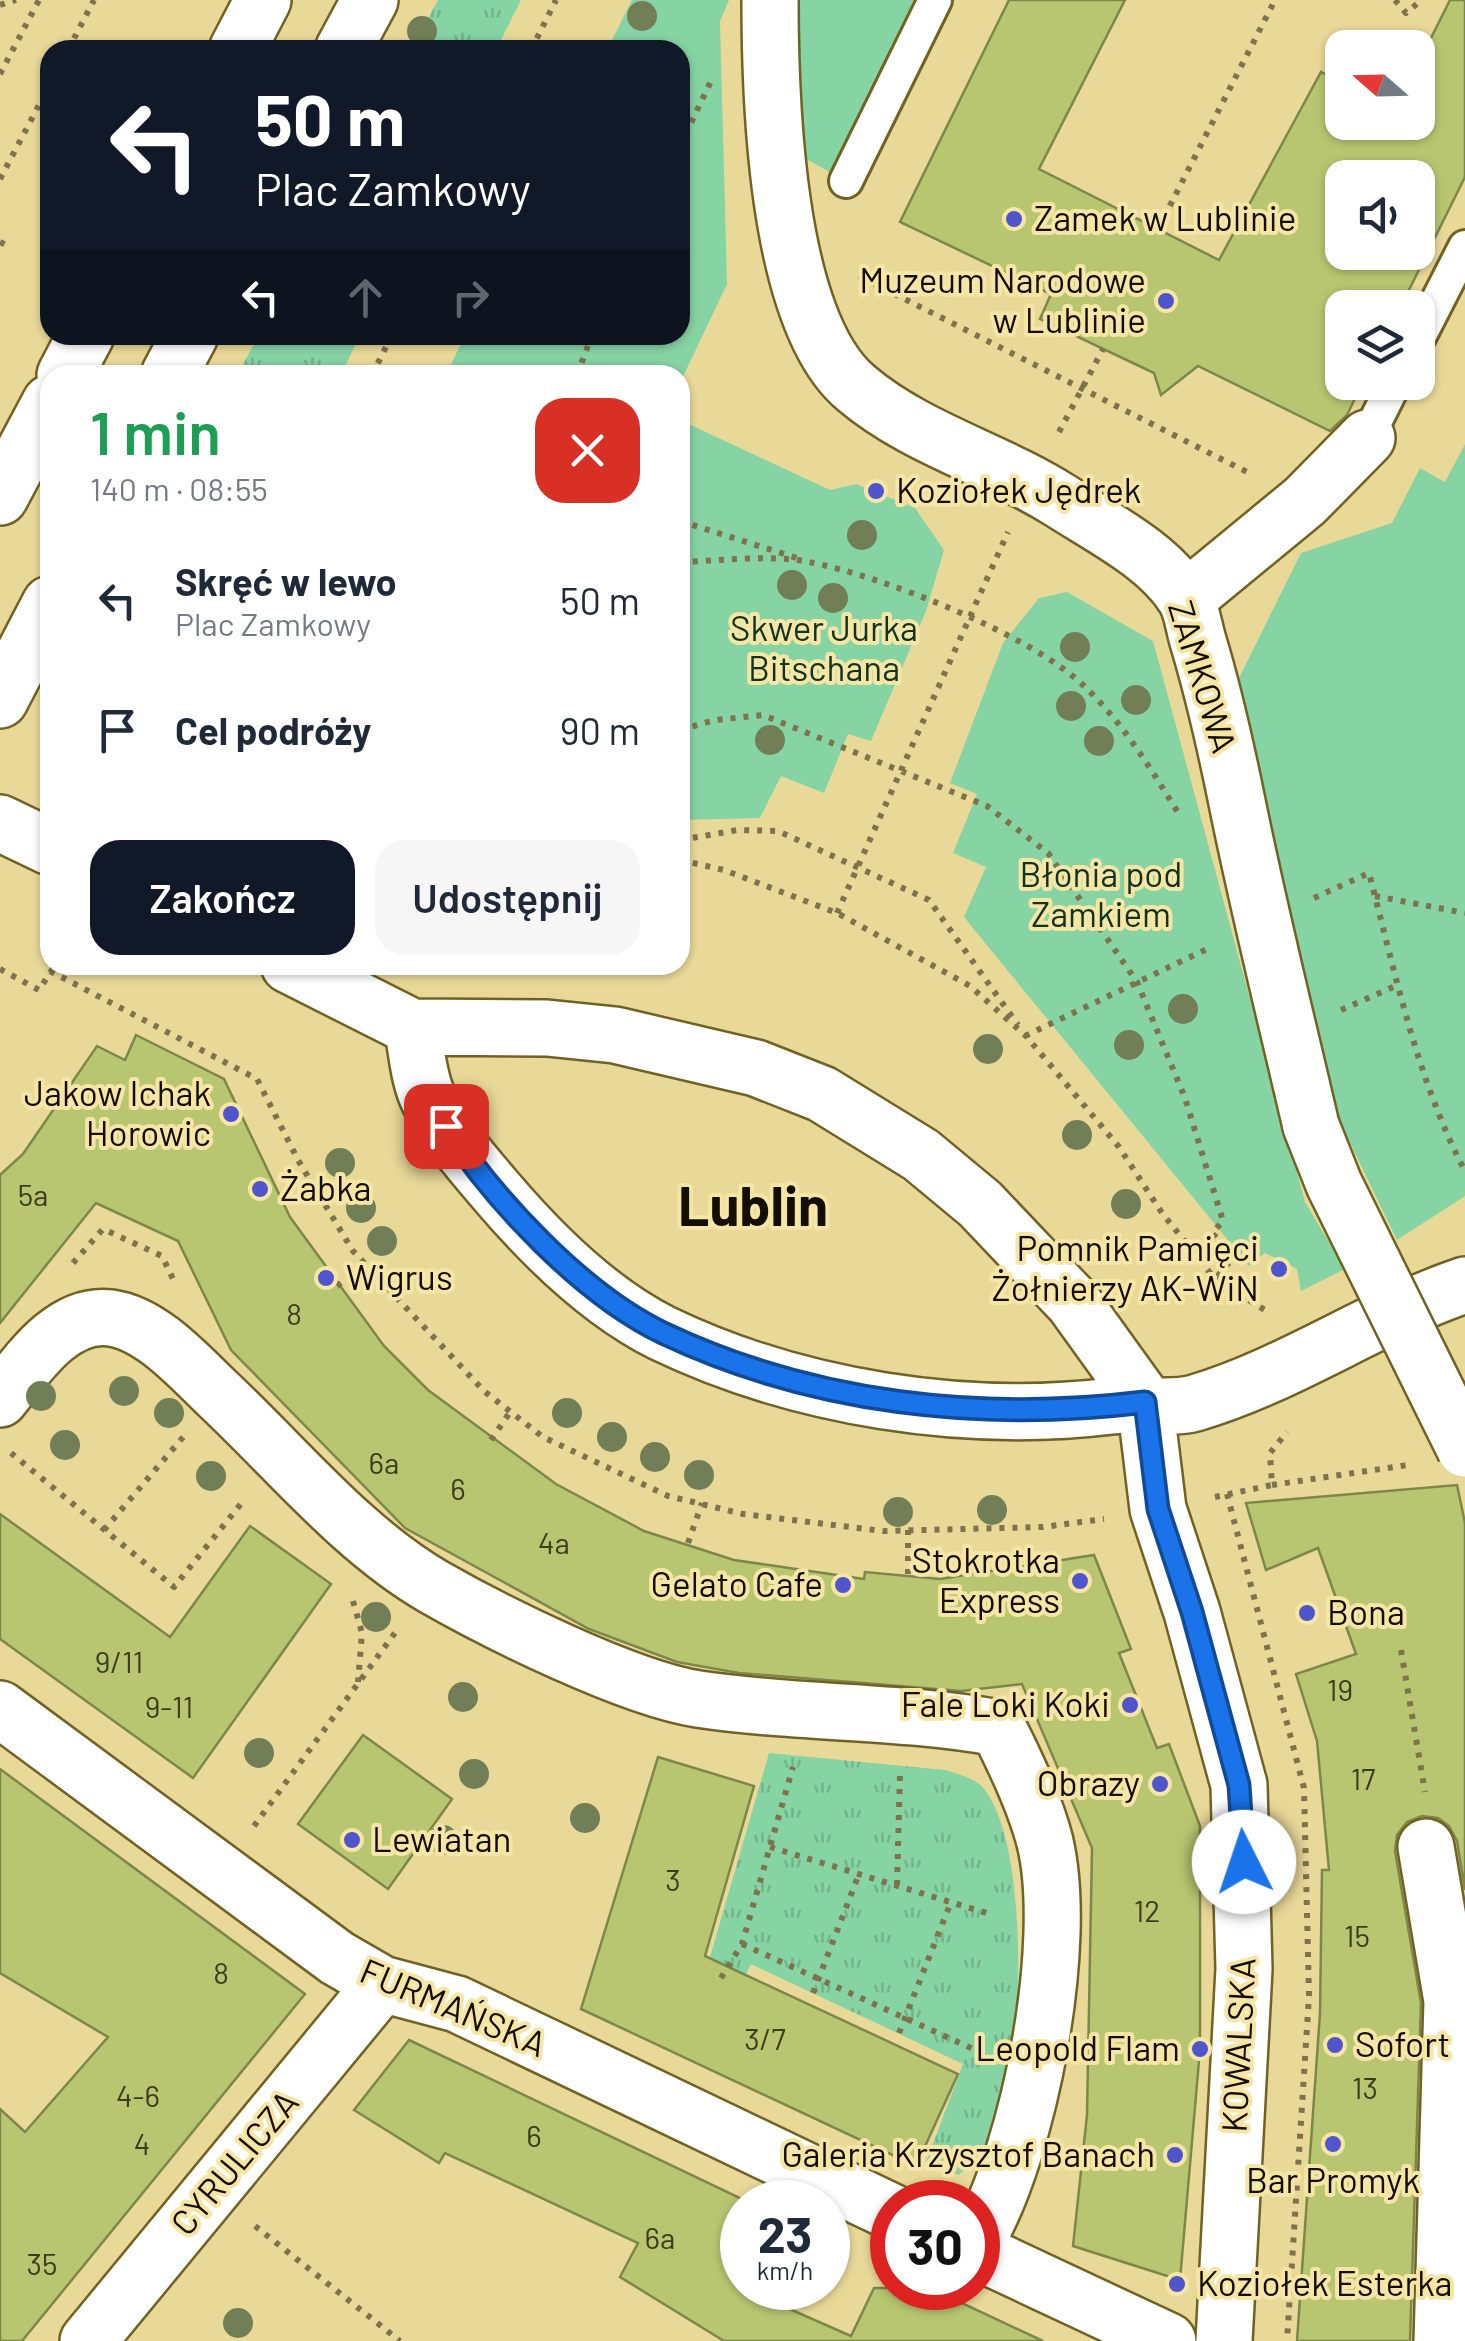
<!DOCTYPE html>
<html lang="pl">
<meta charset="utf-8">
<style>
body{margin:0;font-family:Barlow,sans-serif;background:#f6f6f7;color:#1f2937;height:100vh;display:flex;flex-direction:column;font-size:38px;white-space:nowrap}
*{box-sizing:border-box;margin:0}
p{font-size:32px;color:#747a83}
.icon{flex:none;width:55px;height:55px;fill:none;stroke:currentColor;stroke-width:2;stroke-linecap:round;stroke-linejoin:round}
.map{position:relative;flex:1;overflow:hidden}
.details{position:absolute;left:40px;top:365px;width:650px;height:610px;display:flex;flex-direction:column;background:#fff;border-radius:30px;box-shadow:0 2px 8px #0004}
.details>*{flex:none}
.hud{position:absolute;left:40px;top:40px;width:650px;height:305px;border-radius:30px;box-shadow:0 2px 8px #0004;background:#111827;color:#fff;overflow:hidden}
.needle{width:65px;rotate:290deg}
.controls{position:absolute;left:1325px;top:30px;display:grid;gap:20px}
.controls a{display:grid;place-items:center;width:110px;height:110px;border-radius:20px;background:#fff;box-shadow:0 2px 8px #0004;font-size:50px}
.speed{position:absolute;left:720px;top:2180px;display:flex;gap:20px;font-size:50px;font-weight:700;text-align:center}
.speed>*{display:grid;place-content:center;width:130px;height:130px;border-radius:50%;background:#fff;box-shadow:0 2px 8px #0004;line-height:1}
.speed small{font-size:25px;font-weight:400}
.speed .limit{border:15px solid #d22;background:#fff;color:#111}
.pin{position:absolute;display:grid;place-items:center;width:85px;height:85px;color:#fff;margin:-42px;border-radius:20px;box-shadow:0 5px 15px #0006}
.me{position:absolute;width:110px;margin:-55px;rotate:356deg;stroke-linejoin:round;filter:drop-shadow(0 0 8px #0008)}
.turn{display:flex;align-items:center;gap:35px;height:210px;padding:0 50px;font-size:45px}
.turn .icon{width:130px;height:130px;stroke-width:2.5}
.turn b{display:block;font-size:70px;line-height:85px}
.lanes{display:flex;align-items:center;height:95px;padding:0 50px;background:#0003;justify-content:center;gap:50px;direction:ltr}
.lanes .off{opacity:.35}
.round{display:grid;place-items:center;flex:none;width:105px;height:105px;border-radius:30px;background:#f6f6f7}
.overview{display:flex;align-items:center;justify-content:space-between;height:170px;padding:0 50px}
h1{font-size:60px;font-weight:600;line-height:75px;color:#1e9e55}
.action{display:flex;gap:20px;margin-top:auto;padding:20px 50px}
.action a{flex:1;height:115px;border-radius:30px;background:#111827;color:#fff;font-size:40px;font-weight:600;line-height:115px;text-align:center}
.action a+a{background:#f6f6f7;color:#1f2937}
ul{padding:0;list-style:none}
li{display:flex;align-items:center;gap:30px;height:130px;padding:0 50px}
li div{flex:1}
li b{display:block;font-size:38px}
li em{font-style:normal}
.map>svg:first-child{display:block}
.grass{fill:url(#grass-tufts)}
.green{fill:#86d3a4}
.building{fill:#b8c671;stroke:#7d874a;stroke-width:2.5;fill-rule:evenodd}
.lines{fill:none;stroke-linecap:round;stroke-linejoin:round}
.lane-casing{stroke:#716223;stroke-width:38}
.street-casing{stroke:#716223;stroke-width:60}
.primary-casing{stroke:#716223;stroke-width:60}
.path{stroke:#7e734c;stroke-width:6;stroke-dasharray:5 8;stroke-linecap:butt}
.lane{stroke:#fff;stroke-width:32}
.street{stroke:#fff;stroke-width:55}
.primary{stroke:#fff;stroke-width:55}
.street-bridge-casing{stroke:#716223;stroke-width:60;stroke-linecap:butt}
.street-bridge{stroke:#fff;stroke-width:55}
.tree{fill:#717e56}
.route-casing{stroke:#114b97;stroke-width:25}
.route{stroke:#1a73e8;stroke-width:18}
.poi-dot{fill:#5055cc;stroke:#f6e6a6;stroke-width:4}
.labels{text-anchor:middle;stroke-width:8;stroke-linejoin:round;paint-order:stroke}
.number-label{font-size:30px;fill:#3d3c1c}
.poi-label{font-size:35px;fill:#140e00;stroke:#f6e6a6;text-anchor:end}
.park-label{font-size:35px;fill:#0e331f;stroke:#f6e6a6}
.street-label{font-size:35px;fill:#140e00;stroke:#f6e6a6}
.town-label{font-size:55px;font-weight:bold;fill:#140e00;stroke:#f6e6a6}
</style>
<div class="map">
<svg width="1465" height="2341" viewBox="0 0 1465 2341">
<defs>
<pattern id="grass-tufts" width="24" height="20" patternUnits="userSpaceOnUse" patternTransform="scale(2.5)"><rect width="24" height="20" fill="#86d3a4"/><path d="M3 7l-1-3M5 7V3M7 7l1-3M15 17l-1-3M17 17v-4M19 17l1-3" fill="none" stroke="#73b48b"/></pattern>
</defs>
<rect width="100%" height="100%" fill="#e9d999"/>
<path class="grass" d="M438,0H521L496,50H411Z
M259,335H360L341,375H237Z
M769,1753L945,1770C958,1774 976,1778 985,1790C1029,1849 1022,2037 1006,2107C999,2137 980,2155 959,2175L926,2162L963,2064L751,1964L740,1986L706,1971Z"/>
<path class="green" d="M632,0H729L720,21L727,284L680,383V375H446L465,335H680V50H607Z
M794,0H914L830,172L804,158L794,61Z
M680,420L830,490L856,484L915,508L944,550L926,611L871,741L848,734L824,793L781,776L760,818L680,820Z
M1465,444V1196L1397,1240L1339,1120L1235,686L1301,553L1392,523L1420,468L1445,482Z
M1067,592L1153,641L1305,1202L1345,1269L1301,1291L1297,1269L1265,1253L1249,1266L964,917L986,867L953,853L977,794L950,783L1003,643L1039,598Z"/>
<path class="building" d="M1009,0H1125L1039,169L1219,260L1321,72L1342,83V122H1418V64L1450,0H1465V177L1400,308H1342V382H1363L1347,415L1330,431L1198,366L1161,395L1154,373L1040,319L1051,294L900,222ZM1342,178H1418V252H1342Z
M136,1035L224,1079L290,1217L384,1346L428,1390L556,1484L644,1531L734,1560L864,1579L865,1572L940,1579L1094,1555L1131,1649L1119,1653L1157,1748L1169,1744L1200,1826V2049L1180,2280L1073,2246L1087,2115L1092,1848L1022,1684L961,1691L739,1673L677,1662L589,1629L405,1528L231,1350L178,1241L96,1203L0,1323V1175L23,1154L97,1046L125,1060Z
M1457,1485L1465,1523V1890L1457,1841L1449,1826L1438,1818L1422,1816L1407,1822L1397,1835L1395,1851L1421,2003L1410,2341H1297L1320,2013L1322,1870H1329L1317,1741L1296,1674L1356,1654L1318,1548L1266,1570L1246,1503Z
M0,1514L170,1637L250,1526L331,1584L193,1778L0,1639Z
M363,1735L452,1799L388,1889L298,1824Z
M658,1757L754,1786L705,1956L958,2074L916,2166L581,2009Z
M0,1769L305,1994L22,2341H0V2109L25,2132L108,2037L0,1973Z
M409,2040L742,2199V2288L851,2336L874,2288H930L1043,2341H724L620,2277L638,2243L445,2153L439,2163L354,2110Z"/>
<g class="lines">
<g class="lane-casing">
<path id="lane" d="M846,181L935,0
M1418,339L1465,247
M1367,438L1395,382"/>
</g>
<g class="street-casing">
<path id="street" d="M770,0C770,100 776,321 856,388C916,439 995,459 1061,501C1103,528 1158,555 1185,598C1192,610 1194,628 1198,641C1214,694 1226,748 1237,802C1259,911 1286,1018 1311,1126
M1186,599L1305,501L1367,438
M0,823L50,847
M289,965L412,1027L547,1028L615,1035L756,1068L822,1094L921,1155L980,1204L1073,1302L1145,1402L1158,1509L1192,1612L1239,1785L1244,1969L1224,2341
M412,1027C417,1049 418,1079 429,1100C446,1133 472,1163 496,1191C541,1244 600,1302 662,1333C797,1398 964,1424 1112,1406C1138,1403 1171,1410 1195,1403C1290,1375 1373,1316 1465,1285
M0,1399C26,1367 61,1311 111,1318C153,1324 191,1369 220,1396C288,1460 353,1540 434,1587C497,1623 628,1688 698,1699C797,1714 899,1710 998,1728C1016,1763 1035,1803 1045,1842C1069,1943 1030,2148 978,2238
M0,1709L337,1958L382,1984L457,2004L892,2212
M1426,1847L1452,2001L1442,2341
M978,2252L1168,2341
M88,2341L382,1984"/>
</g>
<g class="primary-casing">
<path id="primary" d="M237,50L263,0
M343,50L370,0
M65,375L86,335
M169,375L190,335
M0,497L50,403
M0,700L50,604"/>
</g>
<path class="path" d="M1395,0L1406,13L1418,3
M0,5L16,0
M68,50L94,0
M531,50L556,0
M0,74L39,0
M680,146L712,79
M0,179L50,84
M1158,229L1275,0
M0,242L10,247
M859,276L1249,473
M372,375L392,335
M577,375L592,335
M1059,432L1103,349
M680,521L797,558
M680,562C721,561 769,554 809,562C882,576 1032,635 1084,686C1124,724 1150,768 1179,814
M680,730L715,720L763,715L987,806L1048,853L1137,982L1185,1098L1223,1221L1212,1233L1234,1257L1215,1279
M680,840L738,830L778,831L929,900L1018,1025
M680,860L724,870L837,913L970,986L1026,1036L1119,1147L1162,1213L1215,1279L1268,1312
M1375,896L1465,913
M1314,898L1369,873C1395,972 1417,1080 1465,1171
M837,913L1008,532
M0,969L39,990L55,965
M50,971L257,1079L298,1160L353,1251L484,1391L543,1437L668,1496L743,1514L883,1531L1043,1527L1104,1519
M1341,1010L1398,985
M1025,1036L1211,947
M73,1263L103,1229L162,1256L174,1281
M337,1286L366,1265
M491,1440L510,1412
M11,1453L174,1587L244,1500
M1272,1485L1408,1465
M1227,1494L1304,1788L1309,1996L1287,2341
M1215,1497L1272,1485L1270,1453L1287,1432
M104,1530L184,1436
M908,1530V1575
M688,1543L702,1503
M353,1601L362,1633L358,1682
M1401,1650L1425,1792
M254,1826L397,1630
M770,1847L993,1915
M897,1885L900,1773
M742,1944L982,2053
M721,1978L742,1944L793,1767
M813,1993L859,1874
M899,2033L951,1902
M255,2226L400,2341"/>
<use href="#lane" class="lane"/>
<use href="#street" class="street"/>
<use href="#primary" class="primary"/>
<g class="street-bridge-casing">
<path id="street-bridge" d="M1311,1126L1334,1184L1465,1449"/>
</g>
<use href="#street-bridge" class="street-bridge"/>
</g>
<g class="tree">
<circle cx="642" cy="16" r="15"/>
<circle cx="422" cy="31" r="15"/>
<circle cx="862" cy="535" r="15"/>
<circle cx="792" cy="585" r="15"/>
<circle cx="833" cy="598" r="15"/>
<circle cx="1075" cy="647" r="15"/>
<circle cx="1136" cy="700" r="15"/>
<circle cx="1071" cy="706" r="15"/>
<circle cx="770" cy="740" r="15"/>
<circle cx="1099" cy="741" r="15"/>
<circle cx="1183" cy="1009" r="15"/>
<circle cx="1129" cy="1045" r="15"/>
<circle cx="988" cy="1049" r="15"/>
<circle cx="1077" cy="1135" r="15"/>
<circle cx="340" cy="1163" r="15"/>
<circle cx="1126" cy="1204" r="15"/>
<circle cx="361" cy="1208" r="15"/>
<circle cx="382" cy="1241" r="15"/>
<circle cx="124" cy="1391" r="15"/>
<circle cx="41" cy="1396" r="15"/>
<circle cx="169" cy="1413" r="15"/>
<circle cx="567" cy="1413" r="15"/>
<circle cx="612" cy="1437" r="15"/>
<circle cx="65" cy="1445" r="15"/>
<circle cx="655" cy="1457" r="15"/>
<circle cx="699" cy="1475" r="15"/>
<circle cx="211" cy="1476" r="15"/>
<circle cx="992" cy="1510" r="15"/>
<circle cx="898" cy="1512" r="15"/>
<circle cx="376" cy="1617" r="15"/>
<circle cx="463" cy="1697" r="15"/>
<circle cx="259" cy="1753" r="15"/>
<circle cx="474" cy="1774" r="15"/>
<circle cx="585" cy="1818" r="15"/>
<circle cx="443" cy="1840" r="15"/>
<circle cx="238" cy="2323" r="15"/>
</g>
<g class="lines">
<g class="route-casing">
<path id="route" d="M446,1126C494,1200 582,1294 663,1333C813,1404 982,1422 1145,1402L1158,1509L1192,1612L1239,1785L1244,1862"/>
</g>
<use href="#route" class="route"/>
</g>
<g class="poi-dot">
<circle cx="1014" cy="219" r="10"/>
<circle cx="1166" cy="301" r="10"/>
<circle cx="876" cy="491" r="10"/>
<circle cx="231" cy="1114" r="10"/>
<circle cx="260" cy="1189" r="10"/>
<circle cx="1279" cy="1269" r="10"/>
<circle cx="326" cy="1278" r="10"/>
<circle cx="1080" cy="1581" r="10"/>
<circle cx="843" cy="1585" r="10"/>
<circle cx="1307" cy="1613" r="10"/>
<circle cx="1130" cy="1705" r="10"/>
<circle cx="1160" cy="1784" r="10"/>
<circle cx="352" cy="1840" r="10"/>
<circle cx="1335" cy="2045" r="10"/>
<circle cx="1200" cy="2049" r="10"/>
<circle cx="1333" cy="2144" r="10"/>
<circle cx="1175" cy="2155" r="10"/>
<circle cx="1177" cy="2284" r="10"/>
</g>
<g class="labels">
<g class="number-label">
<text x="33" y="1206">5a</text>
<text x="294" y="1325">8</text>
<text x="384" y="1474">6a</text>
<text x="458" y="1500">6</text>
<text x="554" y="1554">4a</text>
<text x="119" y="1673">9/11</text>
<text x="1340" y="1701">19</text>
<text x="169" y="1718">9-11</text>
<text x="1363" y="1790">17</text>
<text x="673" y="1891">3</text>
<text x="1147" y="1922">12</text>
<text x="1357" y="1947">15</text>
<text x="221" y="1984">8</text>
<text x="765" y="2050">3/7</text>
<text x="1365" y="2099">13</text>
<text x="138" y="2107">4-6</text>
<text x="534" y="2147">6</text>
<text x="142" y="2155">4</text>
<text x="660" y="2249">6a</text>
<text x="42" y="2275">35</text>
</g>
<g class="poi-label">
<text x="1034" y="231" text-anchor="start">Zamek w Lublinie</text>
<text x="1146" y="293">Muzeum Narodowe<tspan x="1146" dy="40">w Lublinie</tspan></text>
<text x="896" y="503" text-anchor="start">Koziołek Jędrek</text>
<text x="211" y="1106">Jakow Ichak<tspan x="211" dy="40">Horowic</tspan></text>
<text x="280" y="1201" text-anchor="start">Żabka</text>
<text x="1259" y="1261">Pomnik Pamięci<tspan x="1259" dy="40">Żołnierzy AK-WiN</tspan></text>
<text x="346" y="1290" text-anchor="start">Wigrus</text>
<text x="1060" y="1573">Stokrotka<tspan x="1060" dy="40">Express</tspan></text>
<text x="823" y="1597">Gelato Cafe</text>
<text x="1327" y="1625" text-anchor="start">Bona</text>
<text x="1110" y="1717">Fale Loki Koki</text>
<text x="1140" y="1796">Obrazy</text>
<text x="372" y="1852" text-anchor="start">Lewiatan</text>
<text x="1355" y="2057" text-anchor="start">Sofort</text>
<text x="1180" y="2061">Leopold Flam</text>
<text x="1155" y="2167">Galeria Krzysztof Banach</text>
<text x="1333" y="2193" text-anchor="middle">Bar Promyk</text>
<text x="1197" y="2296" text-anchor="start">Koziołek Esterka</text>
</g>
<g class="park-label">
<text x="824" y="641">Skwer Jurka<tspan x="824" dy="40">Bitschana</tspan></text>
<text x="1101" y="887">Błonia pod<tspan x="1101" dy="40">Zamkiem</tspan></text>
</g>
<g class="street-label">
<text transform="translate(1202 677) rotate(73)" y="12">ZAMKOWA</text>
<text transform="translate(453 2008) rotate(23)" y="12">FURMAŃSKA</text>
<text transform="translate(1239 2045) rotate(-87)" y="12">KOWALSKA</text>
<text transform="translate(235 2163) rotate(-50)" y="12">CYRULICZA</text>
</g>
<g class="town-label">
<text x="753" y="1226">Lublin</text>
</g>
</g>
</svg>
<div class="controls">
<a><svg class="needle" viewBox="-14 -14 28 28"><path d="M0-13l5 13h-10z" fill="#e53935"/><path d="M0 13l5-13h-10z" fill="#747a83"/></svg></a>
<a><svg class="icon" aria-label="sound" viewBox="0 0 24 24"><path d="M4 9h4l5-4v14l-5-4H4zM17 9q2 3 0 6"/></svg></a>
<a><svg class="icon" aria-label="layers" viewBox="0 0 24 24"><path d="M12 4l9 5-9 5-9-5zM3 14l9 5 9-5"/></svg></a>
</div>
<div class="speed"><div>23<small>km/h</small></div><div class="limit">30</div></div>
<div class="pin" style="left:446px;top:1126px;background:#d93025"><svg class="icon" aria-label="arrive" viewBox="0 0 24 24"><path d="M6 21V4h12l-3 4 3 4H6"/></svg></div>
<svg class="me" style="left:1244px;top:1862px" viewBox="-20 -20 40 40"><circle r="19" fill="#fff"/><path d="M0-13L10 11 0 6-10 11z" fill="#1a73e8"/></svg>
<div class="hud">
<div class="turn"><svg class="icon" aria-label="left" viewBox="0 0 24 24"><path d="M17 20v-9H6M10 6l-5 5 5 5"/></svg><div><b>50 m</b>Plac Zamkowy</div></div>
<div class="lanes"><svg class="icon" aria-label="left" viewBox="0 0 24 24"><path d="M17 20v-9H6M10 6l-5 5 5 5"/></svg><svg class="icon off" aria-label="ahead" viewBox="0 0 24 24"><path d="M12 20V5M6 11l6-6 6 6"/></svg><svg class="icon off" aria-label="right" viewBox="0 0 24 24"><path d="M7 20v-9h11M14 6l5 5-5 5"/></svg></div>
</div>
<section class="details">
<div class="overview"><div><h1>1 min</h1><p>140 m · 08:55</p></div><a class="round" style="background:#d93025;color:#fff"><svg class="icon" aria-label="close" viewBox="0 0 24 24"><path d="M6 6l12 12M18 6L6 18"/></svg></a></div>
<ul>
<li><svg class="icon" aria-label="left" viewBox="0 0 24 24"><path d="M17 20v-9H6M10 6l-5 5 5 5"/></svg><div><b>Skręć w lewo</b><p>Plac Zamkowy</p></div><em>50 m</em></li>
<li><svg class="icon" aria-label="arrive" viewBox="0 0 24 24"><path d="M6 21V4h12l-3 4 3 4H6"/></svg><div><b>Cel podróży</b></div><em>90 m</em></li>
</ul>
<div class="action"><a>Zakończ</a><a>Udostępnij</a></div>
</section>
</div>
